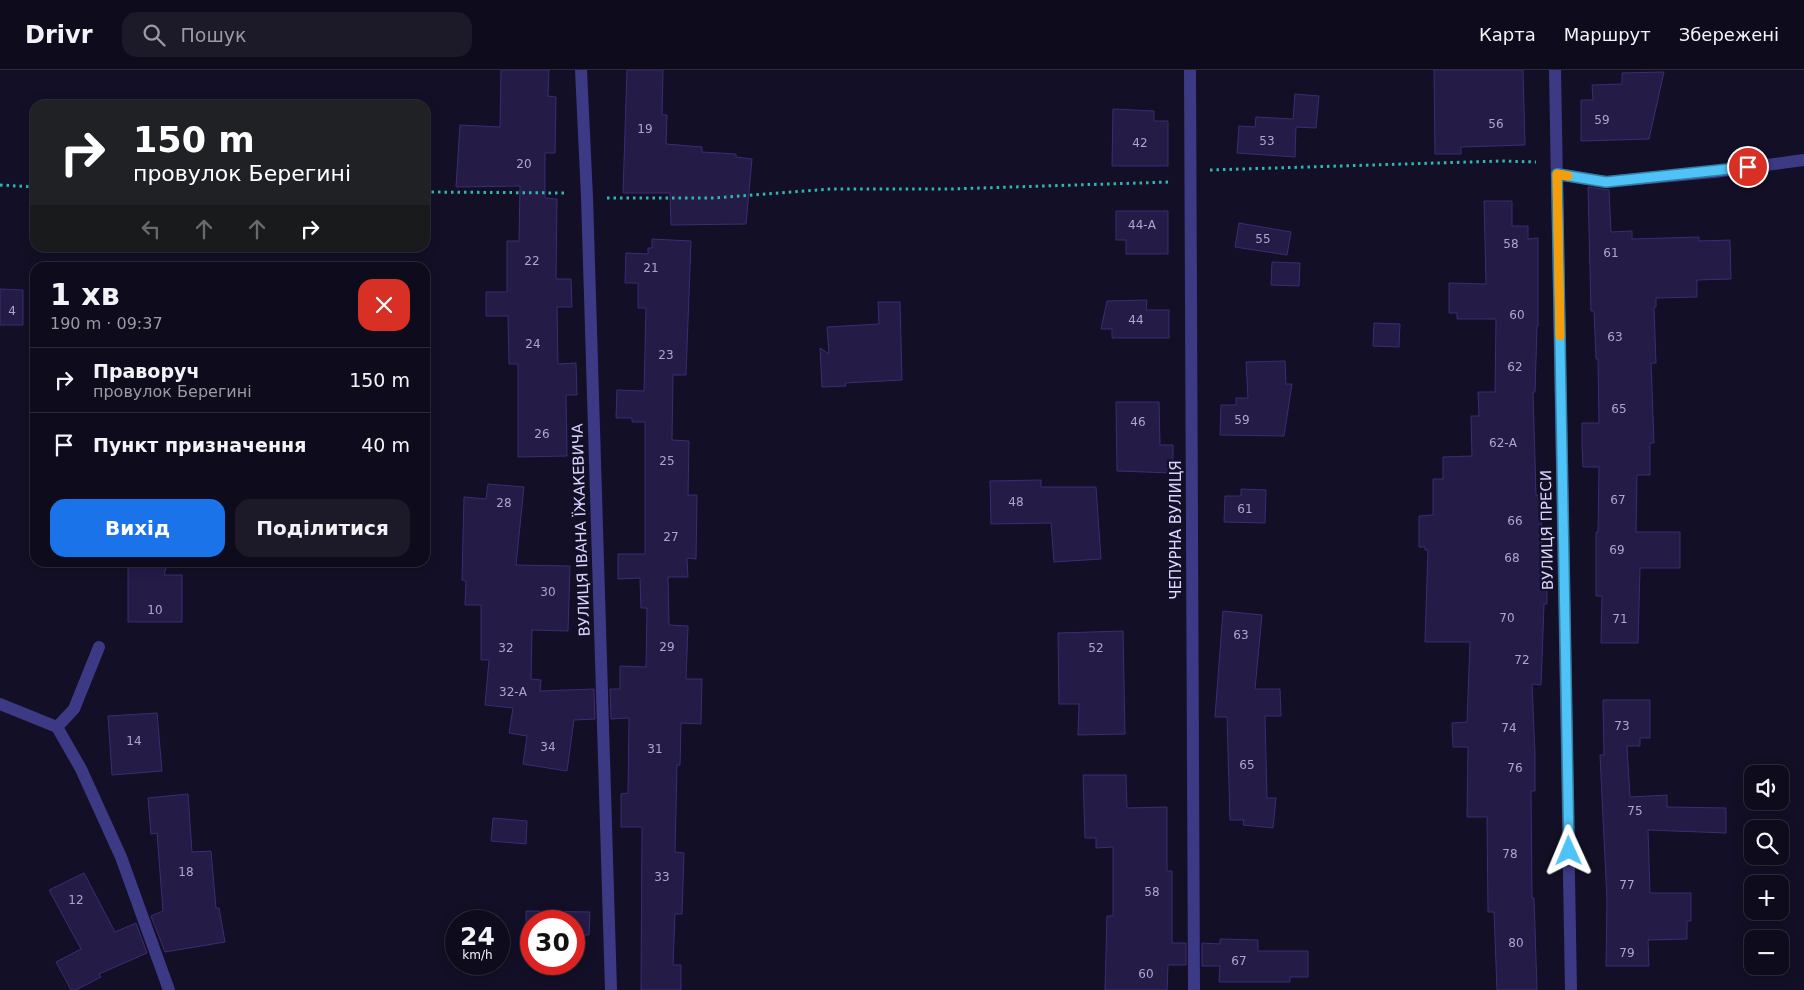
<!DOCTYPE html>
<html lang="uk">
<meta charset="utf-8">
<style>
body{margin:0;font-family:"DejaVu Sans",sans-serif;background:#1c1929;color:#f1f3f6;height:100vh;display:flex;flex-direction:column;font-size:19px;white-space:nowrap}
*{box-sizing:border-box;margin:0}
p{font-size:16px;color:#9b9ba3}
.icon{flex:none;width:28px;height:28px;fill:none;stroke:currentColor;stroke-width:2;stroke-linecap:round;stroke-linejoin:round}
.map{position:relative;flex:1;overflow:hidden}
.details{position:absolute;left:30px;top:192px;width:400px;height:305px;display:flex;flex-direction:column;background:#0e0b1c;border-radius:15px;box-shadow:0 2px 12px #0003,0 0 0 1px #2e2b3b}
.details>*{flex:none}
.hud{position:absolute;left:30px;top:30px;width:400px;height:152px;border-radius:15px;box-shadow:0 2px 12px #0003,0 0 0 1px #2e2b3b;background:#202124;color:#fff;overflow:hidden}
.tools{position:absolute;left:1744px;top:695px;display:grid;gap:10px}
.tools a{display:grid;place-items:center;width:45px;height:45px;border-radius:10px;background:#0e0b1c;box-shadow:0 2px 12px #0003,0 0 0 1px #2e2b3b;font-size:25px}
.speed{position:absolute;left:445px;top:840px;display:flex;gap:10px;font-size:25px;font-weight:700;text-align:center}
.speed>*{display:grid;place-content:center;width:65px;height:65px;border-radius:50%;background:#0e0b1c;box-shadow:0 2px 12px #0003,0 0 0 1px #2e2b3b;line-height:1}
.speed small{font-size:12px;font-weight:400}
.speed .limit{border:8px solid #d22;background:#fff;color:#111}
.pin{position:absolute;display:grid;place-items:center;width:42px;height:42px;color:#fff;margin:-21px;border:2px solid #fff;border-radius:50%;box-shadow:0 1px 5px #0007}
.me{position:absolute;width:55px;margin:-28px;rotate:359deg;stroke-linejoin:round;filter:drop-shadow(0 0 4px #0008)}
.turn{display:flex;align-items:center;gap:18px;height:105px;padding:0 20px;font-size:22px}
.turn .icon{width:65px;height:65px;stroke-width:2.5}
.turn b{display:block;font-size:35px;line-height:42px}
.lanes{display:flex;align-items:center;height:48px;padding:0 20px;background:#0003;justify-content:center;gap:25px;direction:ltr}
.lanes .off{opacity:.35}
.round{display:grid;place-items:center;flex:none;width:52px;height:52px;border-radius:15px;background:#1c1929}
.overview{display:flex;align-items:center;justify-content:space-between;height:85px;padding:0 20px}
h1{font-size:30px;font-weight:600;line-height:38px}
.primary-button{display:flex;gap:10px;margin-top:auto;padding:10px 20px}
.primary-button a{flex:1;height:58px;border-radius:15px;background:#1a73e8;color:#fff;font-size:20px;font-weight:600;line-height:58px;text-align:center}
.primary-button a+a{background:#1c1929;color:#f1f3f6}
ul{padding:0;list-style:none}
li{display:flex;align-items:center;gap:15px;height:65px;padding:0 20px;border-top:1px solid #2e2b3b}
li div{flex:1}
li b{display:block;font-size:19px}
li em{font-style:normal}
header{display:flex;align-items:center;gap:30px;box-sizing:border-box;height:70px;padding:0 25px;background:#0e0b1c;border-bottom:1px solid #2e2b3b}
header strong{font-size:24px}
nav{display:flex;gap:28px;margin-inline-start:auto;font-size:18px}
.search{width:350px;height:45px;background:#1c1929;display:flex;align-items:center;gap:12px;box-sizing:border-box;padding:0 18px;border-radius:15px;color:#9b9ba3;font-size:19px}
.map>svg:first-child{display:block}
.building{fill:#241b47;stroke:#3b2d73}
.lines{fill:none;stroke-linecap:round;stroke-linejoin:round}
.path{stroke:#2fb8b0;stroke-width:3;stroke-dasharray:2.5 4;stroke-linecap:butt}
.minor{stroke:#3d3a85;stroke-width:12}
.route-casing{stroke:#337fa1;stroke-width:12}
.route{stroke:#4fc3f7;stroke-width:9}
.slow{stroke:#f59e0b;stroke-width:9}
.labels{text-anchor:middle;stroke-width:4.5;stroke-linejoin:round;paint-order:stroke}
.number-label{font-size:12px;fill:#aca6d1}
.street-label{font-size:15px;fill:#d9d4ff;stroke:#130f26}
</style>
<header>
<strong>Drivr</strong>
<div class="search"><svg class="icon" aria-label="search" viewBox="0 0 24 24"><circle cx="10" cy="10" r="6"/><path d="M15 15l6 6"/></svg>Пошук</div>
<nav><a>Карта</a><a>Маршрут</a><a>Збережені</a></nav>
</header>
<div class="map">
<svg width="1804" height="920" viewBox="0 0 1804 920">
<rect width="100%" height="100%" fill="#130f26"/>
<path class="building" d="M501,0H549L548,26L556,27L555,83H545V128L557,129L556,209H571L572,237H557L558,294L576,293L577,325H566L567,386L518,387V294H509L508,246H486V222H507V171H519L520,116L456,117L460,55L500,57Z
M627,0H663L662,45H667L666,74L702,77V82L736,84V87L752,89L746,154L671,155L670,123H623Z
M1434,0H1523L1525,75L1461,77V84H1435Z
M1664,2L1649,69L1581,71V30H1593L1592,15L1622,14V3Z
M1295,24L1319,26L1316,58L1296,57L1295,87L1237,83L1239,56L1255,57L1256,47L1293,49Z
M1113,39L1154,41V51H1168V96H1112Z
M1588,117L1609,120L1611,162L1632,161V169L1699,167V171L1730,170L1731,209L1697,210V227L1656,228V237H1654L1656,293H1651L1654,373H1650V405H1637L1636,462H1680V498H1640L1638,573H1601L1602,526H1596V462H1598L1599,397H1583L1582,375V353H1599L1598,289H1596L1594,241H1591Z
M1484,131H1512V156H1528V169L1538,168V256H1537L1535,322H1533L1536,425H1541L1542,502H1547V534H1544L1541,615L1532,614L1535,684V721H1531L1532,828H1534L1537,920H1497L1494,842H1488L1487,747H1467L1468,677H1453L1452,653L1467,652L1470,572H1425L1428,480H1425V477H1419V446L1433,445V409H1443V387L1472,386L1471,346H1479L1478,322H1495L1496,249H1457V243H1449V213L1486,214Z
M1116,141H1168V184H1126V170H1116Z
M1239,153L1291,162L1287,185L1235,177Z
M652,169L691,171L686,305H673L672,370L689,371L688,425H697L696,489L687,488L688,507H668L669,555L688,556L686,609H702L701,654L681,653L680,695H677L675,782L684,783L682,844H675L673,895H681V920H641L642,757H621V724L628,723L629,648L611,649L610,619H620V596L646,597L647,538H641L640,508L618,509V484H645V352H632V348H616L617,320L644,321L646,238H638V213H625L626,183L648,184V178H652Z
M1272,192L1300,193L1299,216L1271,215Z
M0,219L23,220V255H0Z
M1147,230L1146,240H1169V268H1112V259H1101L1107,231Z
M878,232H900L902,310L845,313L846,316L822,317L820,278L829,284L827,257L879,254Z
M1374,253L1400,254L1399,277L1373,276Z
M1285,291L1286,314H1292L1284,366L1220,365L1221,335H1236V328H1248L1246,292Z
M1116,332H1159L1160,375H1173V403L1117,401Z
M1041,410V417H1096L1101,489L1054,492L1051,453L991,454L990,411Z
M488,414L524,417L516,495L570,496L568,561L532,560L531,609L541,610L540,621L594,619L595,649L574,650L567,701L523,694L527,666L509,663L513,638L485,635L489,590H481V535H465L466,511L462,510L464,427L486,429Z
M1241,419L1266,420L1265,453L1224,452L1225,426H1241Z
M128,492H168L164,505H182V552H128Z
M1223,541L1262,545L1255,619H1280L1281,646H1265L1267,728H1276L1273,758L1243,755L1244,750H1230L1227,647H1215Z
M1123,561L1125,664L1078,665L1079,634H1059L1058,563Z
M1603,630H1650V668H1640V676H1627L1630,727L1667,725V737L1726,738V763L1648,760L1650,823H1691V851H1687V869L1648,870L1649,896H1606L1607,830L1600,685H1604Z
M157,643L162,701L112,705L108,646Z
M1083,705H1126L1127,738L1167,737V801H1172V873H1186V895H1168L1167,920H1105L1107,846H1113V777L1096,778V768H1085Z
M188,724L192,782L211,781L216,838H219L225,872L165,882L151,846L163,841L157,763L151,764L148,728Z
M493,748L527,751L526,774L491,771Z
M84,803L115,862L136,853L147,883L99,904L101,907L76,920H71L56,892L81,879L49,820Z
M526,841L590,842L589,865H574V851H531V864H526Z
M1220,869L1258,870V881H1308V907H1290V912H1219L1220,896H1202V873L1220,874Z"/>
<g class="lines">
<path class="path" d="M1210,100L1502,91L1536,92
M0,115L35,117
M425,122L566,123
M607,128H713L830,119H950L1170,112"/>
<path class="minor" d="M581,0L587,127L611,920
M1190,0L1194,920
M1555,0L1571,920
M1557,104L1606,112L1714,102L1804,90
M0,634L57,657L81,699L121,787L169,920
M57,657L74,639L99,577"/>
</g>
<g class="lines">
<g class="route-casing">
<path id="route" d="M1569,781L1557,104L1606,112L1748,97"/>
</g>
<use href="#route" class="route"/>
<path class="slow" d="M1560,266L1557,104L1568,106"/>
</g>
<g class="labels">
<g class="number-label">
<text x="1602" y="54">59</text>
<text x="1496" y="58">56</text>
<text x="645" y="63">19</text>
<text x="1267" y="75">53</text>
<text x="1140" y="77">42</text>
<text x="524" y="98">20</text>
<text x="1142" y="159">44-А</text>
<text x="1263" y="173">55</text>
<text x="1511" y="178">58</text>
<text x="1611" y="187">61</text>
<text x="532" y="195">22</text>
<text x="651" y="202">21</text>
<text x="12" y="245">4</text>
<text x="1517" y="249">60</text>
<text x="1136" y="254">44</text>
<text x="1615" y="271">63</text>
<text x="533" y="278">24</text>
<text x="666" y="289">23</text>
<text x="1515" y="301">62</text>
<text x="1619" y="343">65</text>
<text x="1242" y="354">59</text>
<text x="1138" y="356">46</text>
<text x="542" y="368">26</text>
<text x="1503" y="377">62-А</text>
<text x="667" y="395">25</text>
<text x="1618" y="434">67</text>
<text x="1016" y="436">48</text>
<text x="504" y="437">28</text>
<text x="1245" y="443">61</text>
<text x="1515" y="455">66</text>
<text x="671" y="471">27</text>
<text x="1617" y="484">69</text>
<text x="1512" y="492">68</text>
<text x="548" y="526">30</text>
<text x="155" y="544">10</text>
<text x="1507" y="552">70</text>
<text x="1620" y="553">71</text>
<text x="1241" y="569">63</text>
<text x="667" y="581">29</text>
<text x="506" y="582">32</text>
<text x="1096" y="582">52</text>
<text x="1522" y="594">72</text>
<text x="513" y="626">32-А</text>
<text x="1622" y="660">73</text>
<text x="1509" y="662">74</text>
<text x="134" y="675">14</text>
<text x="548" y="681">34</text>
<text x="655" y="683">31</text>
<text x="1247" y="699">65</text>
<text x="1515" y="702">76</text>
<text x="1635" y="745">75</text>
<text x="1510" y="788">78</text>
<text x="186" y="806">18</text>
<text x="662" y="811">33</text>
<text x="1627" y="819">77</text>
<text x="1152" y="826">58</text>
<text x="76" y="834">12</text>
<text x="1516" y="877">80</text>
<text x="1627" y="887">79</text>
<text x="1239" y="895">67</text>
<text x="1146" y="908">60</text>
</g>
<g class="street-label">
<text transform="translate(581 460) rotate(-92)" y="5">ВУЛИЦЯ ІВАНА ЇЖАКЕВИЧА</text>
<text transform="translate(1176 460) rotate(-90)" y="5">ЧЕПУРНА ВУЛИЦЯ</text>
<text transform="translate(1547 460) rotate(-91)" y="5">ВУЛИЦЯ ПРЕСИ</text>
</g>
</g>
</svg>
<div class="tools">
<a><svg class="icon" aria-label="sound" viewBox="0 0 24 24"><path d="M4 9h4l5-4v14l-5-4H4zM17 9q2 3 0 6"/></svg></a>
<a><svg class="icon" aria-label="search" viewBox="0 0 24 24"><circle cx="10" cy="10" r="6"/><path d="M15 15l6 6"/></svg></a>
<a>+</a>
<a>−</a>
</div>
<div class="speed"><div>24<small>km/h</small></div><div class="limit">30</div></div>
<div class="pin" style="left:1748px;top:97px;background:#d93025"><svg class="icon" aria-label="arrive" viewBox="0 0 24 24"><path d="M6 21V4h12l-3 4 3 4H6"/></svg></div>
<svg class="me" style="left:1569px;top:781px" viewBox="-20 -20 40 40"><path d="M0-17L14 15 0 8-14 15z" fill="#4fc3f7" stroke="#fff" stroke-width="4"/></svg>
<div class="hud">
<div class="turn"><svg class="icon" aria-label="right" viewBox="0 0 24 24"><path d="M7 20v-9h11M14 6l5 5-5 5"/></svg><div><b>150 m</b>провулок Берегині</div></div>
<div class="lanes"><svg class="icon off" aria-label="left" viewBox="0 0 24 24"><path d="M17 20v-9H6M10 6l-5 5 5 5"/></svg><svg class="icon off" aria-label="ahead" viewBox="0 0 24 24"><path d="M12 20V5M6 11l6-6 6 6"/></svg><svg class="icon off" aria-label="ahead" viewBox="0 0 24 24"><path d="M12 20V5M6 11l6-6 6 6"/></svg><svg class="icon" aria-label="right" viewBox="0 0 24 24"><path d="M7 20v-9h11M14 6l5 5-5 5"/></svg></div>
</div>
<section class="details">
<div class="overview"><div><h1>1 хв</h1><p>190 m · 09:37</p></div><a class="round" style="background:#d93025;color:#fff"><svg class="icon" aria-label="close" viewBox="0 0 24 24"><path d="M6 6l12 12M18 6L6 18"/></svg></a></div>
<ul>
<li><svg class="icon" aria-label="right" viewBox="0 0 24 24"><path d="M7 20v-9h11M14 6l5 5-5 5"/></svg><div><b>Праворуч</b><p>провулок Берегині</p></div><em>150 m</em></li>
<li><svg class="icon" aria-label="arrive" viewBox="0 0 24 24"><path d="M6 21V4h12l-3 4 3 4H6"/></svg><div><b>Пункт призначення</b></div><em>40 m</em></li>
</ul>
<div class="primary-button"><a>Вихід</a><a>Поділитися</a></div>
</section>
</div>
